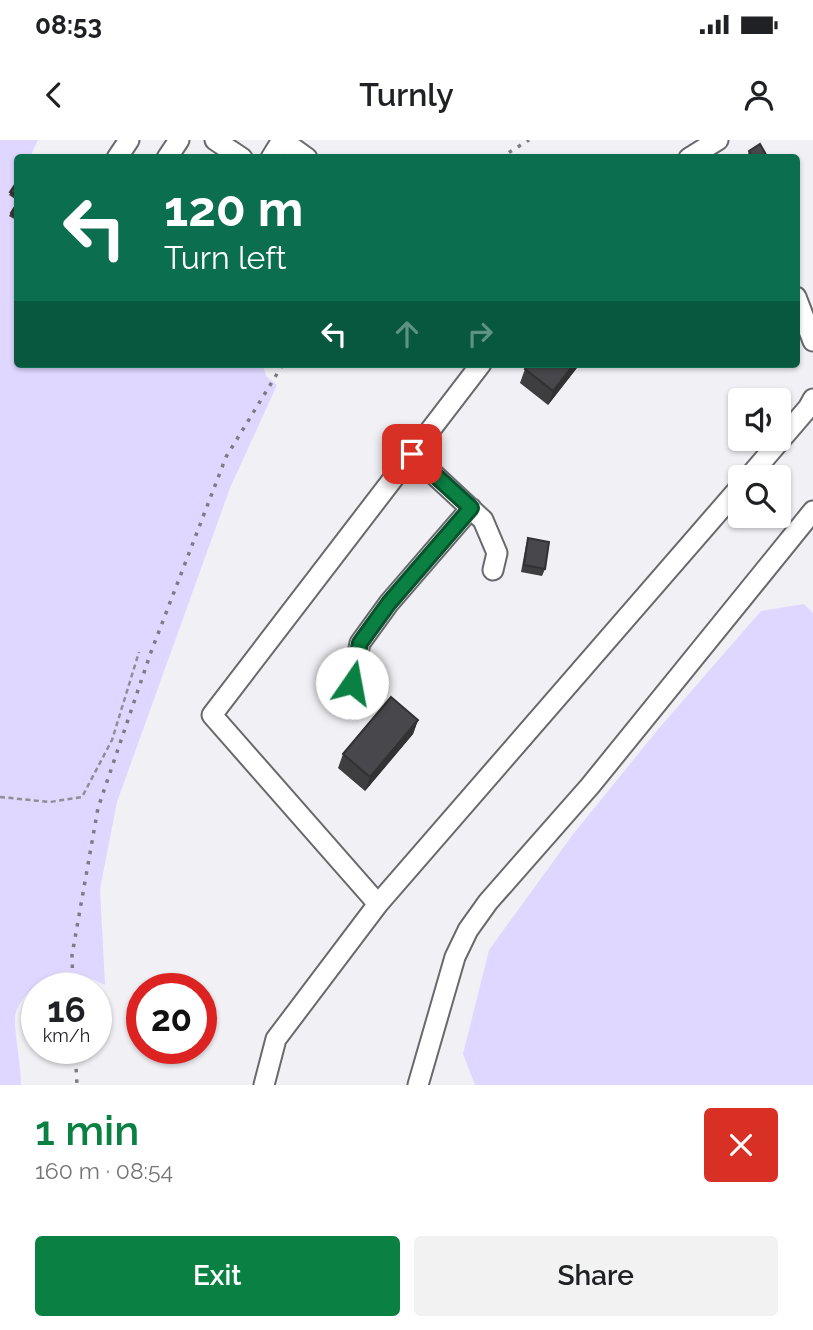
<!DOCTYPE html>
<meta charset="utf-8">
<style>
body{margin:0;font-family:Raleway,sans-serif;background:#f2f2f2;color:#202124;height:100vh;display:flex;flex-direction:column;font-size:26px;white-space:nowrap}
*{box-sizing:border-box;margin:0}
p{font-size:23px;color:#757577}
.icon{flex:none;width:38px;height:38px;fill:none;stroke:currentColor;stroke-width:2;stroke-linecap:round;stroke-linejoin:round}
.map{position:relative;height:945px;overflow:hidden}
.panel{display:flex;flex-direction:column;background:#fff;flex:1}
.panel>*{flex:none}
.banner{position:absolute;left:14px;top:14px;width:786px;height:214px;border-radius:7px;box-shadow:0 2px 5px #0004;background:#0b6e4f;color:#fff;overflow:hidden}
.fabs{position:absolute;left:728px;top:248px;display:grid;gap:14px}
.fabs a{display:grid;place-items:center;width:63px;height:63px;border-radius:7px;background:#fff;box-shadow:0 2px 5px #0004;font-size:35px}
.speed{position:absolute;left:21px;top:833px;display:flex;gap:14px;font-size:35px;font-weight:700;text-align:center}
.speed>*{display:grid;place-content:center;width:91px;height:91px;border-radius:50%;background:#fff;box-shadow:0 2px 5px #0004;line-height:1}
.speed small{font-size:18px;font-weight:400}
.speed .limit{border:10px solid #d22;background:#fff;color:#111}
.pin{position:absolute;display:grid;place-items:center;width:60px;height:60px;color:#fff;margin:-30px;border-radius:14px;box-shadow:0 4px 10px #0006}
.me{position:absolute;width:77px;margin:-38px;rotate:12deg;stroke-linejoin:round;filter:drop-shadow(0 0 5px #0008)}
.turn{display:flex;align-items:center;gap:24px;height:147px;padding:0 35px;font-size:32px}
.turn .icon{width:91px;height:91px;stroke-width:2.5}
.turn b{display:block;font-size:49px;line-height:60px}
.lanes{display:flex;align-items:center;height:66px;padding:0 35px;background:#0003;justify-content:center;gap:35px;direction:ltr}
.lanes .off{opacity:.35}
.round{display:grid;place-items:center;flex:none;width:74px;height:74px;border-radius:7px;background:#f2f2f2}
.head{display:flex;align-items:center;justify-content:space-between;height:119px;padding:0 35px}
h1{font-size:42px;font-weight:600;line-height:52px;color:#0b8043}
.primary-button{display:flex;gap:14px;margin-top:auto;padding:14px 35px}
.primary-button a{flex:1;height:80px;border-radius:7px;background:#0b8043;color:#fff;font-size:28px;font-weight:600;line-height:80px;text-align:center}
.primary-button a+a{background:#f2f2f2;color:#202124}
.status{display:flex;justify-content:space-between;align-items:center;height:49px;padding:0 35px;background:#fff;direction:ltr}
.status svg{height:19px;fill:currentColor}
header{display:flex;justify-content:space-between;align-items:center;height:91px;padding:0 35px;background:#fff;font-size:32px;font-weight:600}
.map>svg:first-child{display:block}
.green{fill:#dfd7ff}
.lines{fill:none;stroke-linecap:round;stroke-linejoin:round}
.minor-casing{stroke:#69686d;stroke-width:23}
.path{stroke:#8f8f92;stroke-width:2.5;stroke-dasharray:5 3.5;stroke-linecap:butt}
.minor{stroke:#fff;stroke-width:19}
.rail{stroke:#7d7c80;stroke-width:3.5;stroke-dasharray:3.5 7;stroke-linecap:butt}
.wall{fill:#3e3d40}
.shaded-wall{fill:#323234}
.building{fill:#48474b;stroke:#323234;stroke-width:2}
.route-casing{stroke:#07532c;stroke-width:18}
.route{stroke:#0b8043;stroke-width:12}
</style>
<div class="status"><b>08:53</b><svg viewBox="0 0 49 12"><path d="M0 12V9h3v3zM5 12V6h3v6zM10 12V3h3v9zM15 12V0h3v12zM26 1h20v11H26zM47 4h2v5h-2z"/></svg></div>
<header><svg class="icon" aria-label="back" viewBox="0 0 24 24"><path d="M15 5l-7 7 7 7"/></svg>Turnly<svg class="icon" aria-label="person" viewBox="0 0 24 24"><circle cx="12" cy="8" r="4"/><path d="M4 21q1-7 8-7t8 7"/></svg></header>
<div class="map">
<svg width="813" height="945" viewBox="0 0 813 945">
<rect width="100%" height="100%" fill="#f1f0f5"/>
<path class="green" d="M0,0H38L30,17L18,18L17,42L9,55L18,62V224H261L263,225L266,236L277,245L230,348L117,662L100,749L105,845C93,840 77,830 63,832C45,834 15,859 15,879C15,901 21,923 21,945H0Z
M804,464L813,473V945H475L463,914L489,810L574,693L660,587L761,471Z"/>
<g class="lines">
<g class="minor-casing">
<path id="minor" d="M215,0L242,18
M282,0L307,18
M117,18L129,0
M167,18L179,0
M271,18L282,0
M689,18L718,0
M796,157L813,201
M412,314L483,380L497,413L493,430
M748,338L808,268L813,259
M352,568V543L360,503L389,463L471,368
M378,764L740,347
M264,945L276,899L378,764L212,575L481,224
M418,945L455,817L468,790L488,762L590,646L813,371"/>
</g>
<path class="path" d="M0,657L50,662L82,657L112,600L139,512"/>
<use href="#minor" class="minor"/>
<path class="rail" d="M500,18L529,0
M73,849L72,815L98,668L151,512L226,317L283,224
M75,908L77,945"/>
</g>
<path class="wall" d="M749,11L768,18H747Z
M18,40V61L9,55Z
M18,62V81L9,76Z
M529,224H580L548,265L520,243L525,229Z
M528,398L545,429L542,436L521,432L526,405Z
M418,580L413,594L365,651L338,628L343,614Z"/>
<path class="shaded-wall" d="M574,224H580L548,265L553,251Z
M418,580L413,594L365,651L370,637Z"/>
<path class="building" d="M760,4L768,18H753L749,11Z
M18,40V56L10,52Z
M18,62V77L11,73Z
M529,224H574L553,251L525,229Z
M528,398L549,402L545,429L524,425Z
M391,557L418,580L370,637L343,614Z"/>
<g class="lines">
<g class="route-casing">
<path id="route" d="M352,543L360,503L389,463L471,368L412,314"/>
</g>
<use href="#route" class="route"/>
</g>
</svg>
<div class="fabs">
<a><svg class="icon" aria-label="sound" viewBox="0 0 24 24"><path d="M4 9h4l5-4v14l-5-4H4zM17 9q2 3 0 6"/></svg></a>
<a><svg class="icon" aria-label="search" viewBox="0 0 24 24"><circle cx="10" cy="10" r="6"/><path d="M15 15l6 6"/></svg></a>
</div>
<div class="speed"><div>16<small>km/h</small></div><div class="limit">20</div></div>
<div class="pin" style="left:412px;top:314px;background:#d93025"><svg class="icon" aria-label="arrive" viewBox="0 0 24 24"><path d="M6 21V4h12l-3 4 3 4H6"/></svg></div>
<svg class="me" style="left:352px;top:543px" viewBox="-20 -20 40 40"><circle r="19" fill="#fff"/><path d="M0-13L10 11 0 6-10 11z" fill="#0b8043"/></svg>
<div class="banner">
<div class="turn"><svg class="icon" aria-label="left" viewBox="0 0 24 24"><path d="M17 20v-9H6M10 6l-5 5 5 5"/></svg><div><b>120 m</b>Turn left</div></div>
<div class="lanes"><svg class="icon" aria-label="left" viewBox="0 0 24 24"><path d="M17 20v-9H6M10 6l-5 5 5 5"/></svg><svg class="icon off" aria-label="ahead" viewBox="0 0 24 24"><path d="M12 20V5M6 11l6-6 6 6"/></svg><svg class="icon off" aria-label="right" viewBox="0 0 24 24"><path d="M7 20v-9h11M14 6l5 5-5 5"/></svg></div>
</div>
</div>
<section class="panel">
<div class="head"><div><h1>1 min</h1><p>160 m · 08:54</p></div><a class="round" style="background:#d93025;color:#fff"><svg class="icon" aria-label="close" viewBox="0 0 24 24"><path d="M6 6l12 12M18 6L6 18"/></svg></a></div>
<div class="primary-button"><a>Exit</a><a>Share</a></div>
</section>
